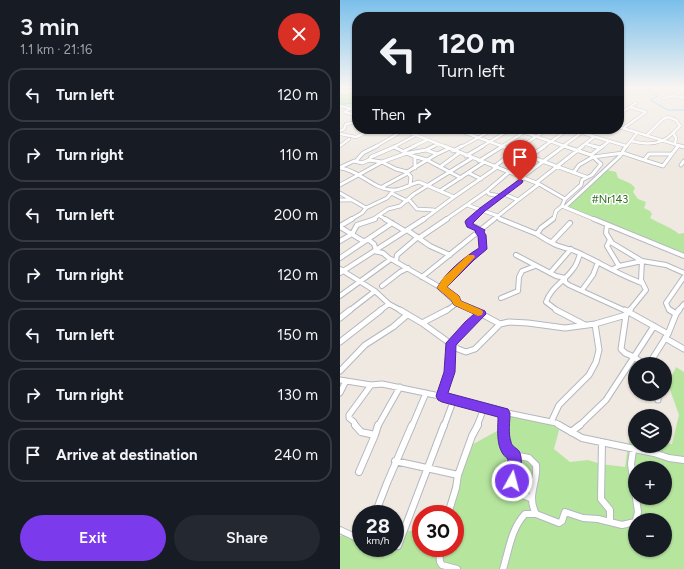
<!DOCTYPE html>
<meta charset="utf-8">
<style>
body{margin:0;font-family:Figtree,sans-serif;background:#242831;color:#f1f3f6;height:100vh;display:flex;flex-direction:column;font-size:15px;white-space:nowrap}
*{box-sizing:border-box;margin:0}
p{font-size:13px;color:#9ea1a6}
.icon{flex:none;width:22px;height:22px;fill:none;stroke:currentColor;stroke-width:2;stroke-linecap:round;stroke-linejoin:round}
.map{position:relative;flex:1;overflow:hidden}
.details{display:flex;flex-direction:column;background:#171b24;width:340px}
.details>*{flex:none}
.hud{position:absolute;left:12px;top:12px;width:272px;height:122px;border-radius:16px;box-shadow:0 1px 3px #0004;background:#171b24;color:#f1f3f6;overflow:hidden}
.tools{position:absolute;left:288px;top:357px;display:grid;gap:8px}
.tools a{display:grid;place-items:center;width:44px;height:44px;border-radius:50%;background:#171b24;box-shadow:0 1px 3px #0004;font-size:20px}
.speed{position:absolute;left:12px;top:505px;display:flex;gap:8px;font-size:20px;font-weight:700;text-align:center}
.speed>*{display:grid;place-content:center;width:52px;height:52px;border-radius:50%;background:#171b24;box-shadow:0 1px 3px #0004;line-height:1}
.speed small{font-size:10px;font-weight:400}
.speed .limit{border:6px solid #d22;background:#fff;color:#111}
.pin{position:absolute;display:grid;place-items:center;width:34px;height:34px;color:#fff;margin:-41px -17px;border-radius:50% 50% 50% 0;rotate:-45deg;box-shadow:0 0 4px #0007}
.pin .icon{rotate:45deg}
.me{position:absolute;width:44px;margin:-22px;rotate:7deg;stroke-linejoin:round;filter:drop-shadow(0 0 3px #0008)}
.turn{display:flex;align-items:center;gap:14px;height:84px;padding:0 20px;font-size:18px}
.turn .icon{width:52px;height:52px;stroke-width:2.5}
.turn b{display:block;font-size:28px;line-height:34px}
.then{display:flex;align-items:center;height:38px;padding:0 20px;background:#0003;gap:8px;font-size:15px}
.round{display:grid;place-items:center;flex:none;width:42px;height:42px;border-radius:21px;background:#242831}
.headline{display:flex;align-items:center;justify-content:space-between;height:68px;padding:0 20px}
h1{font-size:24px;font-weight:600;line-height:30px}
.action{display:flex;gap:8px;margin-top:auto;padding:8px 20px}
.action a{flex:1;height:46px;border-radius:24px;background:#7c3aed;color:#fff;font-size:16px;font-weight:600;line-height:46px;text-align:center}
.action a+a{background:#242831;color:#f1f3f6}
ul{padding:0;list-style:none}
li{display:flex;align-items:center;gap:12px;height:54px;margin:0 8px 6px;padding:0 12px;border:2px solid #363941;border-radius:16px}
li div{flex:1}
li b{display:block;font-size:15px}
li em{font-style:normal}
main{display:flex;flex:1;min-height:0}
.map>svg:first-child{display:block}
.green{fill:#b6e59e;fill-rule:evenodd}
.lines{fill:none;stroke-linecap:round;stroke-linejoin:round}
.stream{stroke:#75cff0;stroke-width:1}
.minor-far4-casing{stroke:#b4b7c1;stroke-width:3.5}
.minor-far3-casing{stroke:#b4b7c1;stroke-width:4.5}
.minor-far2-casing{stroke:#b4b7c1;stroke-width:6}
.minor-far1-casing{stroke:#b4b7c1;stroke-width:7}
.minor-casing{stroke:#b4b7c1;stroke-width:8}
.minor-far4{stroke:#fff;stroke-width:2.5}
.minor-far3{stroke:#fff;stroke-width:3}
.minor-far2{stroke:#fff;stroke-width:4}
.minor-far1{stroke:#fff;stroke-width:5}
.minor{stroke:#fff;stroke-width:6}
.route{fill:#7c3aed;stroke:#51269a}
.slow{fill:#f59e0b}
.labels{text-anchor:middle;stroke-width:3;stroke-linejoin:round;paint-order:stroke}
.park-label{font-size:11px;fill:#2c6e1b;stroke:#fff}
</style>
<main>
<section class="details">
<div class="headline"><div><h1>3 min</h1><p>1.1 km · 21:16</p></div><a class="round" style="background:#d93025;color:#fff"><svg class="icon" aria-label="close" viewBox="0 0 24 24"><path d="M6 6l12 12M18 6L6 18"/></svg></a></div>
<ul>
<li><svg class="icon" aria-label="left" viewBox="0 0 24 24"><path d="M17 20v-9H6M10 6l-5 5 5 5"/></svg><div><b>Turn left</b></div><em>120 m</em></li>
<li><svg class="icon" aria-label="right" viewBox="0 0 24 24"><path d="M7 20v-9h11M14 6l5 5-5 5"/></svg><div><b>Turn right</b></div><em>110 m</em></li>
<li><svg class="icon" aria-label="left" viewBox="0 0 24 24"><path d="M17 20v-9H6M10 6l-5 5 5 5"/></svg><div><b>Turn left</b></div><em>200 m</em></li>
<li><svg class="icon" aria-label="right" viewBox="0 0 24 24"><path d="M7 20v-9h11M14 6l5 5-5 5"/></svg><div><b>Turn right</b></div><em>120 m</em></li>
<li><svg class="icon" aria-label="left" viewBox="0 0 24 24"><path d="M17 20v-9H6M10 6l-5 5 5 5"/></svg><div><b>Turn left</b></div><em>150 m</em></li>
<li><svg class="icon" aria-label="right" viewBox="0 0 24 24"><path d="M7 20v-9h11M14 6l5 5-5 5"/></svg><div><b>Turn right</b></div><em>130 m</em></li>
<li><svg class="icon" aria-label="arrive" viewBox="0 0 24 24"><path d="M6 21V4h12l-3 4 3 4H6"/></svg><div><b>Arrive at destination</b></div><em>240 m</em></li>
</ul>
<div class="action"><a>Exit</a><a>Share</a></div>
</section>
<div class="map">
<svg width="344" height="569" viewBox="0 0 344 569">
<rect width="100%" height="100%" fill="#efe9e1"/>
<path class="green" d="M0,88H17V104L0,105Z
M267,170L276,172L278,178C284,181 291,182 295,188L293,192L298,199L306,202L304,208L310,211L312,214L310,218C320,224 331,227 339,234L344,233V255L227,207Z
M336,367L344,372V569H0V536L21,531V548H55V532L81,530V548H115V514H99L106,508L119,462L126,448L157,431L167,414L211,423L219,430L214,449L230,462L248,460L261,464L285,467L289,440L295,441V446H325V443L332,444L339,415L328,384ZM295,468H325V498H295ZM295,520H325V550H295Z"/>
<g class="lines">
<path class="stream" d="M308,88L310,92L318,96L311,100L312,101L328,110H344
M0,104L17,103"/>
<g class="minor-far4-casing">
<path id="minor-far4" d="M2,88L1,91L3,93L14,90
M323,98L334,96L344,98
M0,106L17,110
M10,109L4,112L17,115
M279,114L296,103
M279,127L344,147
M285,127L306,112L290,107
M61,129L106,147
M115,129L164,147
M174,129L227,147
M229,129L286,146
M0,131L4,129L6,124L17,122
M68,132L76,129
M126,133L134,129
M0,134L16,137L34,129
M307,135L323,119L328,117L336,120L340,126L333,133L336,138L335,144
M291,141C306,145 322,145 333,133
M246,144L256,147
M0,146L9,139
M35,147L64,130
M54,147L76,135
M72,147L87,140
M92,147L98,144
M121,147L154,129
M141,147L171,129
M161,147L189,129
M180,147L208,129
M203,147L229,129
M222,147L241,133
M241,147L254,137
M262,147L268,142
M286,147L297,133
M338,147L339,145"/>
</g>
<g class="minor-far3-casing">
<path id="minor-far3" d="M104,146L199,184L225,199
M161,146L246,177
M253,146L260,148
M341,146L344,147
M54,147L56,146
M86,150L94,146
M64,151L75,146
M113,151L122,146
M251,155L263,146
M73,156L87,160L121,178
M126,156L143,146
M29,160L31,157L54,147L75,157V168
M304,160L323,166L338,146
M16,161L23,153L37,146
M139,161L163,146
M341,165L344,161
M1,167L14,161L22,163L29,160L42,162L64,154L86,150L97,154L108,149
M100,167L119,153
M154,167L181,146
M0,168C19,170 33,189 52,190C61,191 70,184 79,182L114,197L156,168
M234,172L239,165L253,157L283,153L304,160L309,154H331
M129,173L141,179
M181,178L224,146
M196,183L243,146
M70,184L71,177L67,172L97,154
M0,185L42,162L56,169L67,172
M42,187L68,173
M100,191L143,163
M147,191L149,194L161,196
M0,193L26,208L47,198L54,190
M51,193L67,201
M0,200H10
M178,200L199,184
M70,201L77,209L94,210
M127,205L158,216L178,200L164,194
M222,206L256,220
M225,207L280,156L286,146
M144,210L183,178
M40,216L47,220
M157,217L162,220
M10,220L22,213L26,208
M32,220L48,209L60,206L74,194L132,158
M83,220L114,197
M105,220L147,191L176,166L205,146
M131,220L143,209
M153,220L158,216
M211,220L214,218L216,211L222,206L225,199L241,185L242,180L252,175L261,164L251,155L224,146"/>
</g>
<g class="minor-far2-casing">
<path id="minor-far2" d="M45,219L65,231
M132,219L129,224L141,230
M160,219L197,234
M213,219L201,228L197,234C203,238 210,242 216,245C223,248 231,249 237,252C259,262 279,275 302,283
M254,219L344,256
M267,225L266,233L272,243L302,261L326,265L344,273
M0,226L12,219
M0,227L23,241L29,240L34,244L36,250
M67,230L90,246L110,255
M79,238L107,219
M270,240L267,246L279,266
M0,241L12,234L17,225L35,219
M212,242L230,223
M34,251L43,253L50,259
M176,255L216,276L225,278V282L229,285L286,311
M0,258L52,223
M56,261L57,255L78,237
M0,269L35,291L49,304L62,311
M273,269L279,266L302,261
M0,273L84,219
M210,273L231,249
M82,277L154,219
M42,286L60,272L68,268
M101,288L120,266L143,249L142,235L139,232
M242,290L253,275L258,262
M0,296L51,259L98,286L117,303
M161,298L178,291L179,277L182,271L195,266
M9,311L35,291
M39,311L49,304
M106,311L117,303L136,311
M218,311L206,302C211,287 225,281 233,269C237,265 238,259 240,254
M289,311L306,290L301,280L302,261
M331,311L329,310L326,303L344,277
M338,311L344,304"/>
</g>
<g class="minor-far1-casing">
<path id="minor-far1" d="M60,310L82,323L118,349L126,352L135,349L160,324L169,322L188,323L225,328L255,324L286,315L290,310
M134,310L160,324
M216,310L245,325
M285,310L328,334L309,364
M336,314L339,310
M0,318L10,310
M82,323L107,310
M328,334L336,314L330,310
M325,338L344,349
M0,342L41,310
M304,364L294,357L314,326
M0,371L25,345L53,327L67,315
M0,380L31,385L42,384L114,399L104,426
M0,393L6,381
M318,394V400
M102,396L109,371L111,343L128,324L141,314
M114,399L144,408L137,426
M144,408L216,423L221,426
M211,422L219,405L249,375L256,362L259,350L255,324
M15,426L14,422L9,418V415L31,385
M38,426L60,387
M72,426L86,393
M164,426V413
M239,426L266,400L294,357L285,353L281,349L286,315"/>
</g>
<g class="minor-casing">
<path id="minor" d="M15,425L21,432L35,435L19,472
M164,425C163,437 164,447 174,455L175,469L172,489L175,492L190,498
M219,425L242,438L314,453L329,458L344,460
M231,432L240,425
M35,435L38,425
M262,442L261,499L270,510V522
M293,450L291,464L295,493
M174,455L189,458L196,465C198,484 186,495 196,514
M55,461L118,475L116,488L108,514
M118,475L132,436L138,425
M296,498L298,512L296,520
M35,514L47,483L72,425
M0,530L15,537L21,536
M58,546L104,425
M99,548L100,562L102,565L117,569
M163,569C169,550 171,529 185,514H196L219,523L222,521L225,512L243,518L258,519L282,525L295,522"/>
</g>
<use href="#minor-far4" class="minor-far4"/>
<use href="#minor-far3" class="minor-far3"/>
<use href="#minor-far2" class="minor-far2"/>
<use href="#minor-far1" class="minor-far1"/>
<use href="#minor" class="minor"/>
</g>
<linearGradient id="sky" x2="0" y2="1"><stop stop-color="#7abfeb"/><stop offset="0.52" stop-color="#f8f5f2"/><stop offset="1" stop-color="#f8f5f2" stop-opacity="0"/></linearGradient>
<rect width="344" height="168" fill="url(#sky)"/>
<path class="route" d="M180,179L183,181L182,183L145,211L133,223V224L145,230L144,232L146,235L147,249L134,260L107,287L119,296L121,301L145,311L146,314L116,345L115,372L108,393L168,409L170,413C170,422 168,433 171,442C172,447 176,447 179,451C184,458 180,479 177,486L172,488L168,486L166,481L168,459C155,450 158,430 158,417L102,402L98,400L96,396L104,372L106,343L125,322L134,314L114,305L111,300L97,288C106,272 123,258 139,248L138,236L135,232L136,231L127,227L125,222L126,220L140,208Z"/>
<path class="slow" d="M128,255H134L135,257L107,287L119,296L121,301L142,310L143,312L142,315L138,316L114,305L111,300L97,288L103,278Z"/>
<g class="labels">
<g class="park-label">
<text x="270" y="203">#Nr143</text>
</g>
</g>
</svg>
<div class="tools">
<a><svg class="icon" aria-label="search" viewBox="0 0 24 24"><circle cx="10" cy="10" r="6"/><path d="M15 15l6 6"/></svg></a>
<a><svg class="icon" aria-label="layers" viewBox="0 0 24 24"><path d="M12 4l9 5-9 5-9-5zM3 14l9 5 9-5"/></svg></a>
<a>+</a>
<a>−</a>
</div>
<div class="speed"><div>28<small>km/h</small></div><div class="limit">30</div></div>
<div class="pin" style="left:180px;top:181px;background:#d93025"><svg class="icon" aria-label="arrive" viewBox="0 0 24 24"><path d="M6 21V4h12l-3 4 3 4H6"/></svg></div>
<svg class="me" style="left:172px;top:481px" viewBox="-20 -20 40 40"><circle r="17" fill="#7c3aed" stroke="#fff" stroke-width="3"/><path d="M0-11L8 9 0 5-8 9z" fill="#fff"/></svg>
<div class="hud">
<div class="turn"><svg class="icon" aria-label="left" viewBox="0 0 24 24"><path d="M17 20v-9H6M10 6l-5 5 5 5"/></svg><div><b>120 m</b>Turn left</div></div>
<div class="then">Then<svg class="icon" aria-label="right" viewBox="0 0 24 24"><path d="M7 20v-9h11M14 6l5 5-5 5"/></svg></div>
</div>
</div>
</main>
